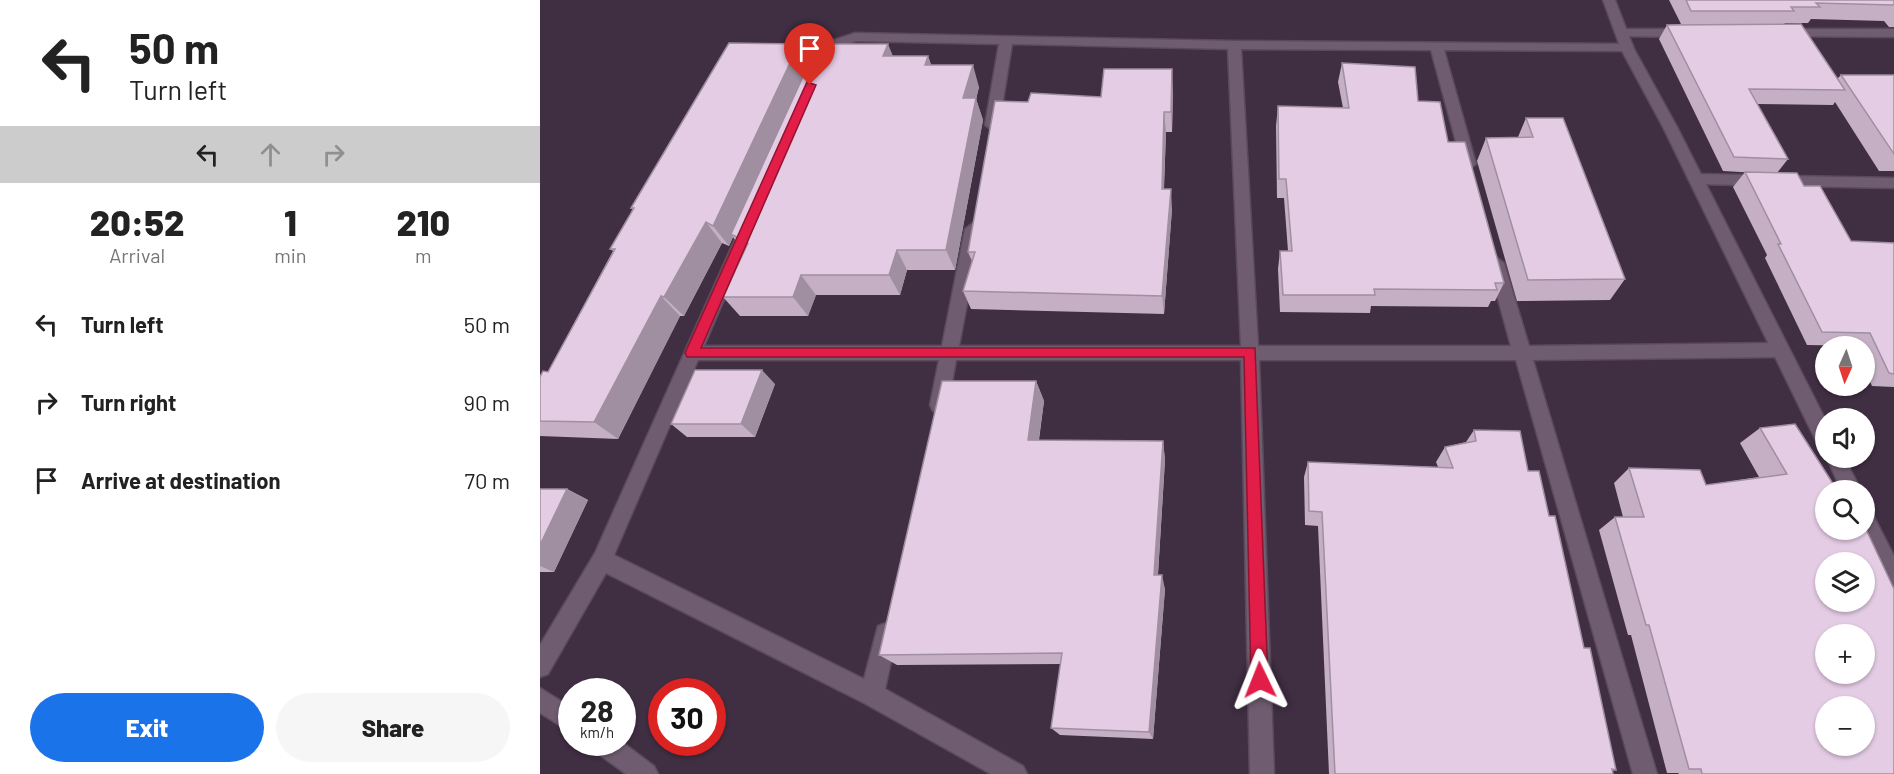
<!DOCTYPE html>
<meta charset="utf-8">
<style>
body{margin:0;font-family:Barlow,sans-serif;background:#f6f6f6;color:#222;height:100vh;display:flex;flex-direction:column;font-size:22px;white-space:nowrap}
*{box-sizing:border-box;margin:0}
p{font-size:20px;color:#767676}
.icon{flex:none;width:33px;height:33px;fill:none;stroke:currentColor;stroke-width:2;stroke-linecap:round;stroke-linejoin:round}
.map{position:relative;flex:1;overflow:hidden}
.side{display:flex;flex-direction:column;background:#fff;width:540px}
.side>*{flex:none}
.hud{background:#fff;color:#222;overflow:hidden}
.needle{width:39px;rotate:183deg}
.controls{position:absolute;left:1275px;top:336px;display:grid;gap:12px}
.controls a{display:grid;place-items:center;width:60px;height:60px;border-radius:50%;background:#fff;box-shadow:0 2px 4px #0004;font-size:30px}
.speed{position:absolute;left:18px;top:678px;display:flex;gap:12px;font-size:30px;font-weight:700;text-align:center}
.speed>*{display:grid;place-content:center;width:78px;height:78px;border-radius:50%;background:#fff;box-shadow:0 2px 4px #0004;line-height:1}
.speed small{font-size:15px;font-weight:400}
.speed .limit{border:9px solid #d22;background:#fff;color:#111}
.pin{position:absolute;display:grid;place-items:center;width:51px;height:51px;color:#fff;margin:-62px -26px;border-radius:50% 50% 50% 0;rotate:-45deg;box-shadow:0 0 6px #0007}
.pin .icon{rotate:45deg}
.me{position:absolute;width:66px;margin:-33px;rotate:358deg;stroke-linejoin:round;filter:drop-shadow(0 0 4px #0008)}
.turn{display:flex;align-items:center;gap:21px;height:126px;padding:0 30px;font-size:27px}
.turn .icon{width:78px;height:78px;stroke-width:2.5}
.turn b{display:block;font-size:42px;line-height:51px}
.lanes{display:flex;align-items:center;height:57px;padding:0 30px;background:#0003;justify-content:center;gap:30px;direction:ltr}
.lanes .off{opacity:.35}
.eta{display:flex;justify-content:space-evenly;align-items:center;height:102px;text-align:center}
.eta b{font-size:36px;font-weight:800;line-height:42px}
.button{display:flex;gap:12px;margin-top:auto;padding:12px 30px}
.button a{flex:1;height:69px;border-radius:36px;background:#1a73e8;color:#fff;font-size:24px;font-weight:800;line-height:69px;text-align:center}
.button a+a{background:#f6f6f6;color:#222}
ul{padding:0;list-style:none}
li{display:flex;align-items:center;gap:18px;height:78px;padding:0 30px}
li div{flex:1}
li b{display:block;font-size:22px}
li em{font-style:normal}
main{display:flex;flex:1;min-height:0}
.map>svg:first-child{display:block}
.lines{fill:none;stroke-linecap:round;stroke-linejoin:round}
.minor-casing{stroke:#594a5a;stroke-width:3}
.tertiary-casing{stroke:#594a5a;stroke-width:3}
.minor{fill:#705c71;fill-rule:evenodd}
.tertiary{fill:#705c71;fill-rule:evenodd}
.wall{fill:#c4afc5}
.shaded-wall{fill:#a08fa0}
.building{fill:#e4cce5;stroke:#a08fa0;stroke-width:1.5;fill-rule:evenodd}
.route{fill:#e11d48;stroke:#92132f;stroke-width:1.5}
</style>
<main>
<section class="side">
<div class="hud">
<div class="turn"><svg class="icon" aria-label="left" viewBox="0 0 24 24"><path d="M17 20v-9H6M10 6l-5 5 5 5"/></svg><div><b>50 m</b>Turn left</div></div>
<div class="lanes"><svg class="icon" aria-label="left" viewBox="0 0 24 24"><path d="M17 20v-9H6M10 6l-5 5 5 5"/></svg><svg class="icon off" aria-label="ahead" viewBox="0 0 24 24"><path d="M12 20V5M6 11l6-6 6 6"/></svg><svg class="icon off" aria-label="right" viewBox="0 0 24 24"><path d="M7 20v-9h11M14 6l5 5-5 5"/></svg></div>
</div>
<div class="eta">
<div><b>20:52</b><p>Arrival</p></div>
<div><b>1</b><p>min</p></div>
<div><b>210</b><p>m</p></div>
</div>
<ul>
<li><svg class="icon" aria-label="left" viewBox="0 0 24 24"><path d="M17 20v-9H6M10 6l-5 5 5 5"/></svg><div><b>Turn left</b></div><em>50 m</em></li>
<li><svg class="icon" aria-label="right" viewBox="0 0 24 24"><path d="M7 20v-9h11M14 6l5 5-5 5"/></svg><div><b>Turn right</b></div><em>90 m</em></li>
<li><svg class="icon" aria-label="arrive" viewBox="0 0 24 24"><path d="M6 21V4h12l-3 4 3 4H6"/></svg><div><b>Arrive at destination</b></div><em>70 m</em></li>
</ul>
<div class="button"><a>Exit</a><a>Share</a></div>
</section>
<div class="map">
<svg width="1354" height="774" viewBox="0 0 1354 774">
<rect width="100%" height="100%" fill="#402e42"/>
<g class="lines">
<g class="minor-casing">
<path id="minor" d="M1081,29H1145L1151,33L1145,37L1077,36V30Z
M1241,29H1354V37L1237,36V30Z
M315,33L694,41L1092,44L1093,47L1087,51L904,50L936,164L929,169L922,164L891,50L701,49L718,346H971L948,263L956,257L964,263L989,346L1239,343L1245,345L1248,350L1245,355L1239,357L993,360L1117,774H1093L976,360H719L734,774H710L701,360H416L408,405L405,411L399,413L393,411L390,405L399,360H158L74,555L324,679L338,626L346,623L354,626L357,634L345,689L483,766L487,774H451L324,703L66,573L8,674L0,677V645L55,553L204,219L209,217L217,223L164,346H402L425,229L433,223L441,229L419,346H701L688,49L472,44L459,125L452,130L445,125L459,44L316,41L295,49L285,67H275L273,64L285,43Z
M1155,174L1354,178V188L1155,184L1148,179Z"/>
</g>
<g class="tertiary-casing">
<path id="tertiary" d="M1063,0H1075L1094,49L1137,127L1286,421V449L1279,447L1123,127L1081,49Z
M1286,456L1304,458L1321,490H1301Z
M1324,509L1331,511L1354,556V588L1347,585L1319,530H1324Z
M0,688L32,708V733L0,713Z
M50,742H82L114,766L118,774H86L53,750Z"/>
</g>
<use href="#minor" class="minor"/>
<use href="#tertiary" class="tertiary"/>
</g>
<path class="wall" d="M1129,0H1354V27H1349L1344,21L1271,19L1268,23H1245L1244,24L1297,79L1301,75H1354V171H1339L1295,102L1293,105L1217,104L1248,159L1237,173L1264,186L1311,241L1354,243V387L1332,386L1324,369V346L1267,345L1225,258L1227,255L1193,187L1205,172L1218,173L1183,171L1119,39L1127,25L1141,24Z
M353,56H388L391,65L439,87L436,99L443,120L415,270H367L360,295H276L268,316H200L183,297L204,251L193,237L189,246L182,243L144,316H140L78,439L0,436V377L8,372L73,251L70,249L93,211L91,208L269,64Z
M802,63L878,101L908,142L964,283L955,301H951L948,307L831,306L830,313L740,312L738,269L740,251H748L744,198H737L736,126L738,106L803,108L798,82Z
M633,89L632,132H626L624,189L632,209L624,314L431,309L423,291L432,261L428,252L488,102L561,97Z
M986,118L1085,279L1070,300L977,301L937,161L946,138L978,137Z
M496,381L504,401L499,440L623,441L625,460L618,575L625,589L613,739L520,735L511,728L521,664L357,665L339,655Z
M235,384L215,437H147L131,424Z
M1255,424L1354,774H1139L1138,773H1127L1091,635H1088L1059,530L1075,517H1083L1074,483L1089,468L1166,485L1219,477L1200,443L1220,428Z
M934,430L988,471L1009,516L1076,770L1072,771L1073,774H789L778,526L765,525L764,477L768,462L898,467L896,462L905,447L926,442Z
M0,489H27L48,500L14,572H0Z"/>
<path class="shaded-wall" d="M259,44L270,66L191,234L193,237L189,246L173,226Z
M348,44L357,66L343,56Z
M388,56L396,78L385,65Z
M433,65L439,87L436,99L443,120L415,270L406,250L423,98Z
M632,69L633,89L632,132L631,112Z
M624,112L626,132L623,209L622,189Z
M631,189L632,209L624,314L622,296Z
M166,222L182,243L144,316L124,297Z
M357,250L367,270L360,295L349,275Z
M261,275L276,295L268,316L253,297Z
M121,296L140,316L78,439L54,422Z
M222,370L235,384L215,437L201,424Z
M496,381L504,401L496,459L488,440Z
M623,441L625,460L617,589L614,575Z
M27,489L48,500L14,572L0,566V545Z
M622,575L625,589L613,739L609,732Z"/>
<path class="building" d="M1146,0H1354V5L1276,3L1280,7H1251L1254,11H1151Z
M1261,24L1305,90L1209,89L1248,159L1194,157L1127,25Z
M189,43L259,44L173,226L166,222L124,297L121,296L54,422L0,421V377L3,371L8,372L75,249H70L94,208H91Z
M278,44H348L343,56H388L385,65H433L423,98H436L406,250H357L349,275H261L253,297H183L208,243L191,234Z
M802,63L875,67L878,101L900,102L908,142H925L964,283H955L957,290L834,289L835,295H743L740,251H752L746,179H739L738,106L809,108Z
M564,69H632L631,112H624L622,189H631L622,296L423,291L435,252H428L455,101L488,102L491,93L561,97Z
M1301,75H1354V154Z
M986,118H1023L1085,279L988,280L946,138L993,137Z
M1205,172L1257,173L1264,186H1280L1311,241L1354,243V374L1349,373L1330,333L1282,332L1238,244H1241Z
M155,370H222L201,424H131Z
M402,381H496L488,440L623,441L614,575H622L609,732L511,728L522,653L339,655Z
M1255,424L1297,490H1286V530H1324V525L1354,589V774H1162L1161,769H1149L1109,625H1106L1075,517H1104L1089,468L1160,470L1166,485L1247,474L1220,428ZM1286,562H1324V602H1286ZM1286,634H1324V674H1286ZM1286,706H1324V746H1286Z
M934,430L980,431L988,471H999L1009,516H1015L1044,648H1050L1076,770L1072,769L1073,774H795L782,512L769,511L768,462L913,468L905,447L936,441Z
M0,489H27L0,545Z"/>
<path class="route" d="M267,82L276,85L161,348H715L728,680L726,686L720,689L714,686L711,680L704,357H147L145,353Z"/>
</svg>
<div class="controls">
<a><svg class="needle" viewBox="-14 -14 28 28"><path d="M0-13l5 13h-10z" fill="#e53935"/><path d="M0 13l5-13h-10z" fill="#767676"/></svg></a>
<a><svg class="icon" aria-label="sound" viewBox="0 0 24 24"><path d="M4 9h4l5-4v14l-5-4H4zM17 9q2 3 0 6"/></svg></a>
<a><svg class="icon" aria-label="search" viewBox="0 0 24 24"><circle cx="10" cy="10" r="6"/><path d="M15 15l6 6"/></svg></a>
<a><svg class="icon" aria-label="layers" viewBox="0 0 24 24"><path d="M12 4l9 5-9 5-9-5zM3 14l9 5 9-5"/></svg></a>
<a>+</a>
<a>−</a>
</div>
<div class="speed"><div>28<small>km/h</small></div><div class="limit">30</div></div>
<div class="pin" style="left:270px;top:85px;background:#d93025"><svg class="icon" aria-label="arrive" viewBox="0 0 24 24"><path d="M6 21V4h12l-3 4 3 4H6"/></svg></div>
<svg class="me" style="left:720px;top:680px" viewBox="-20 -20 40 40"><path d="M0-17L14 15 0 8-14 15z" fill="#e11d48" stroke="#fff" stroke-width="4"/></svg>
</div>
</main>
